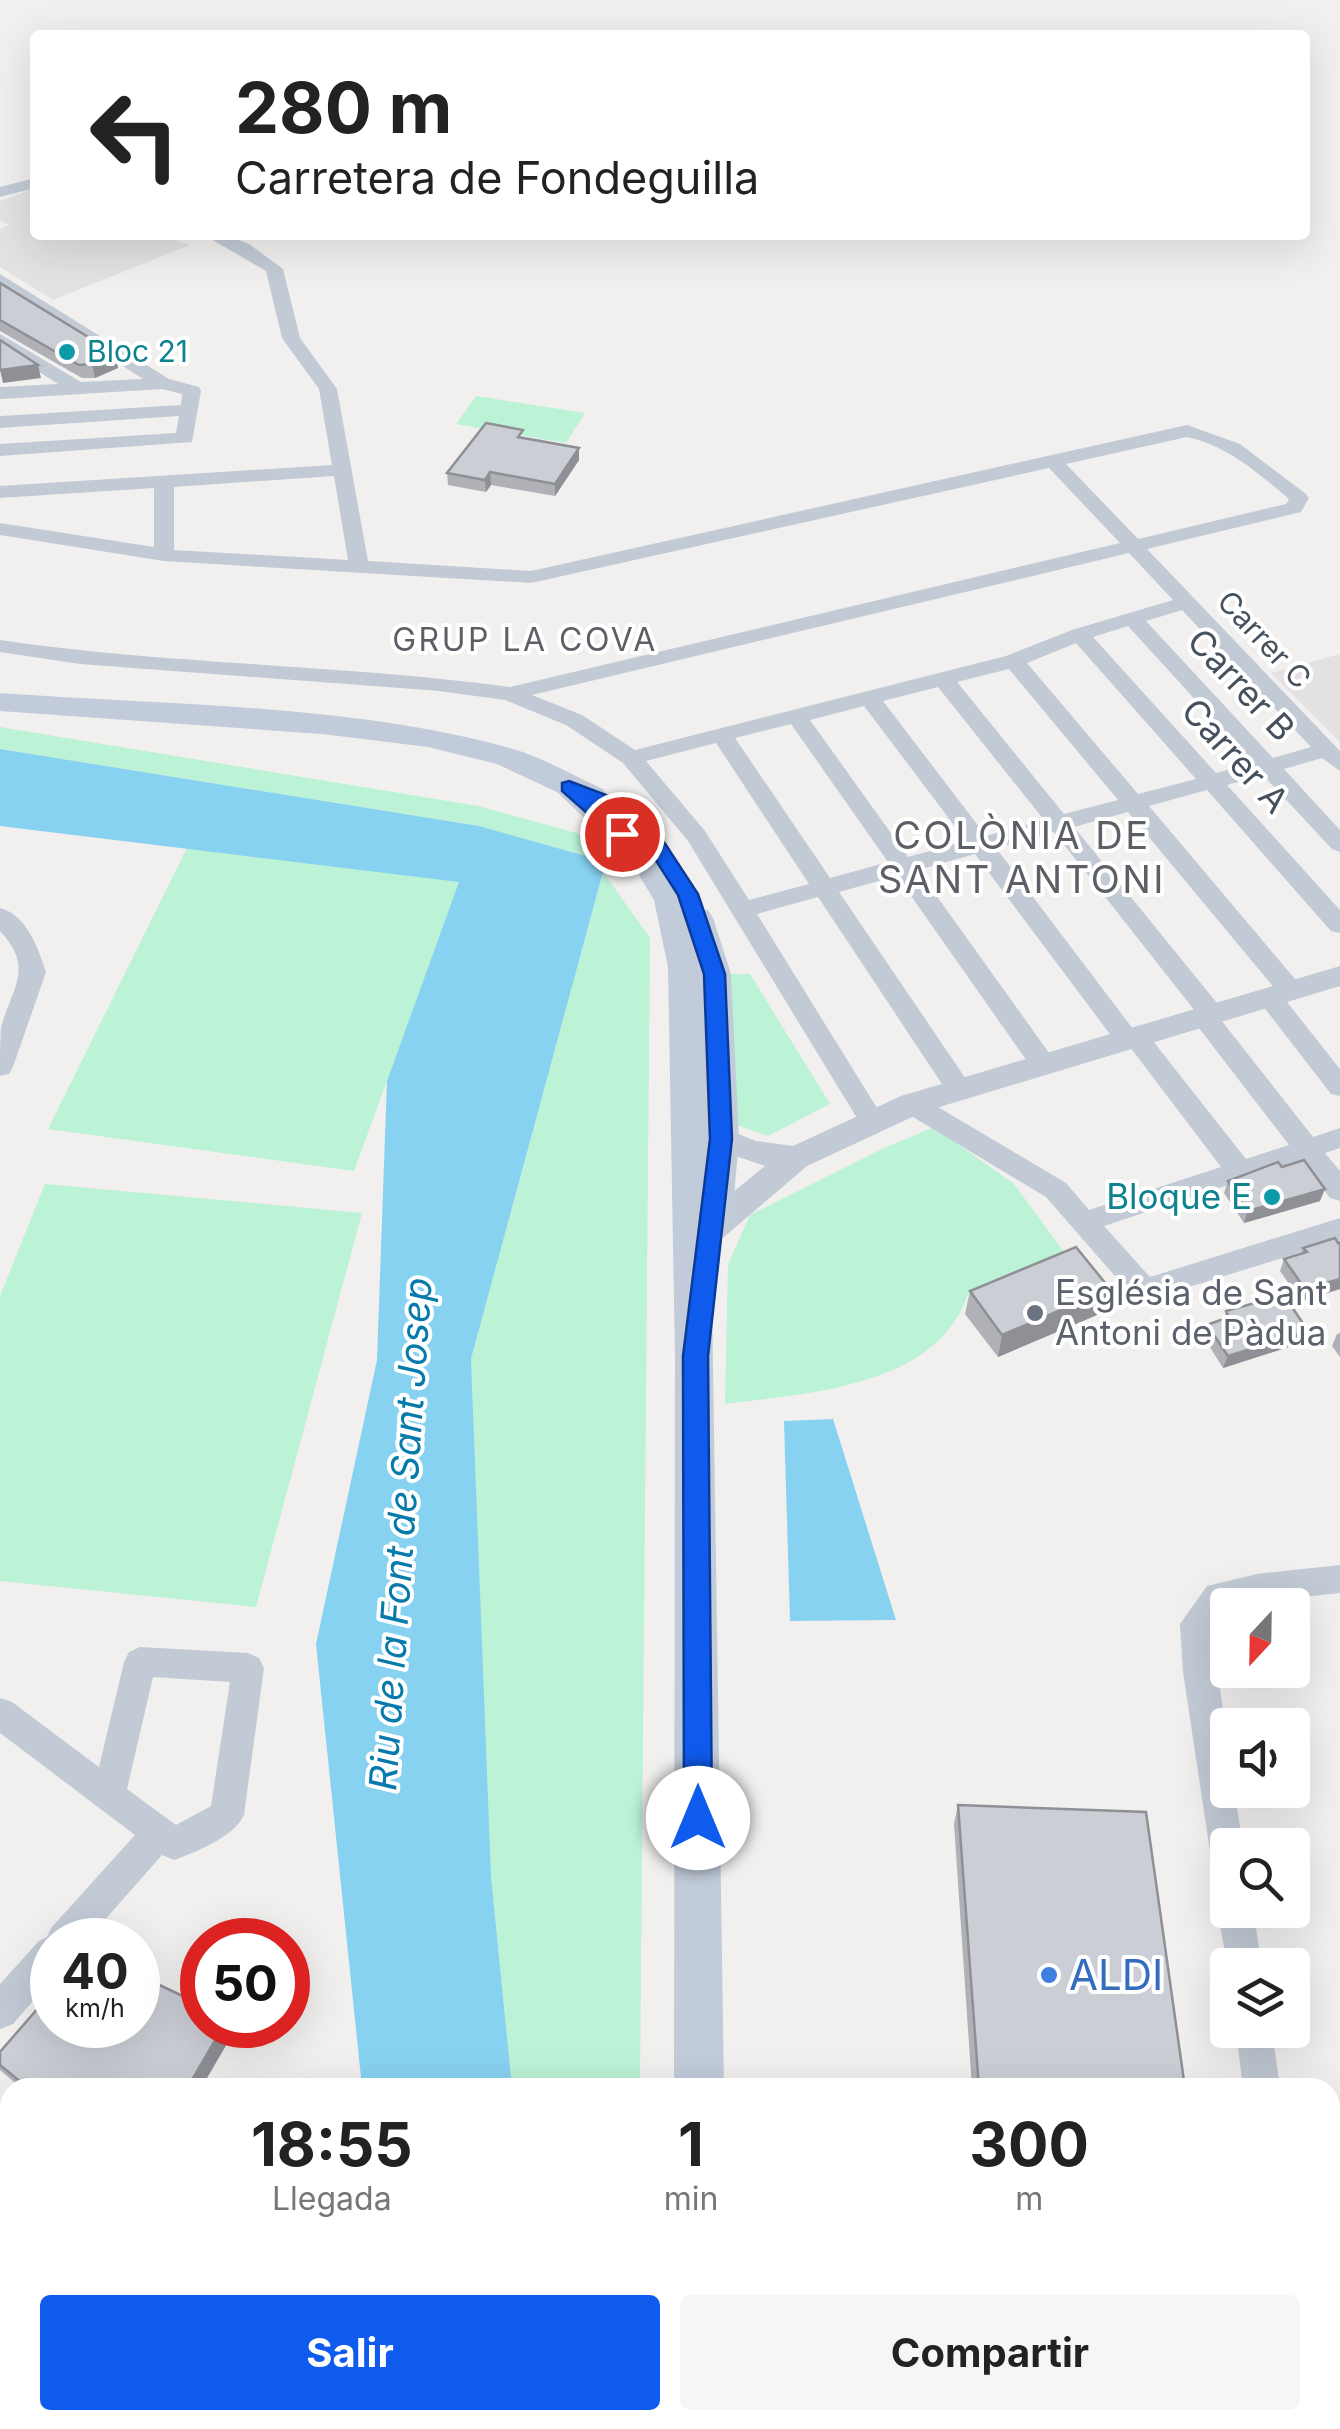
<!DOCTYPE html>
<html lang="es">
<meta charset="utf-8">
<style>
body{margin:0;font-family:Inter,sans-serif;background:#f6f6f6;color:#222;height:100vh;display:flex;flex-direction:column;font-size:38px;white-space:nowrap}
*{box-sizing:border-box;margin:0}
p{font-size:32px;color:#767676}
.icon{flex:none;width:55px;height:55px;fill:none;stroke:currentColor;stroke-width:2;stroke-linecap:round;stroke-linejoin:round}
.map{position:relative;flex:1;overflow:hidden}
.details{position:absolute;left:0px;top:2078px;width:1340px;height:352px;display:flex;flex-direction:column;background:#fff;border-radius:30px 30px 0 0;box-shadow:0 10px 40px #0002}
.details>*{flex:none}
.banner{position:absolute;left:30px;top:30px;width:1280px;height:210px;border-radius:10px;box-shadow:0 10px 40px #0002;background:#fff;color:#222;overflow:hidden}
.needle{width:65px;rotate:202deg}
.controls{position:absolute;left:1210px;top:1588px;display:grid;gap:20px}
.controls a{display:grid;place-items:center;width:100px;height:100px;border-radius:10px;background:#fff;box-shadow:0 10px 40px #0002;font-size:50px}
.speed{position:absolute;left:30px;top:1918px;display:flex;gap:20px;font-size:50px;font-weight:700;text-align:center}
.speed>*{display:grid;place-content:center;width:130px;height:130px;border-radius:50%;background:#fff;box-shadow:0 10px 40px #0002;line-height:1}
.speed small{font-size:25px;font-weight:400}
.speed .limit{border:15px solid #d22;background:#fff;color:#111}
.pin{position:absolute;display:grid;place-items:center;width:85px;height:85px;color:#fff;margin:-42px;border:5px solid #fff;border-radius:50%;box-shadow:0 2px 10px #0007}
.me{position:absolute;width:110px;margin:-55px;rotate:0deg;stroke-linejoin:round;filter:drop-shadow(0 0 8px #0008)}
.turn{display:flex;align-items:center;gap:35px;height:210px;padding:0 40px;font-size:45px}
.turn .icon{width:130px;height:130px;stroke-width:2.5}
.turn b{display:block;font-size:70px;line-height:85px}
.eta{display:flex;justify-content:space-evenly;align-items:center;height:170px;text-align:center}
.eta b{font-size:60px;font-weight:700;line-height:70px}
.cta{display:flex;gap:20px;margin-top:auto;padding:20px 40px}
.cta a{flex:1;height:115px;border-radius:10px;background:#0f5bed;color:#fff;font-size:40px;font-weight:700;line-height:115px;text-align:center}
.cta a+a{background:#f6f6f6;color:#222}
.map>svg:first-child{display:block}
.education{fill:#e3e1e1}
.green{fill:#bcf2d6}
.water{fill:#87d1f1}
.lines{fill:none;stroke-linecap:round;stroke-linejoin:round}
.minor{fill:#c2cad5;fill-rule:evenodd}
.tertiary{fill:#c2cad5;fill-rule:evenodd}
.secondary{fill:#c1cbd9;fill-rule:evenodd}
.wall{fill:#afb1b7}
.shaded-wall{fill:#8e9095}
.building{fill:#cbced5;stroke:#8e9095;stroke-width:2.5}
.route{fill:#0f5bed;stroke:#0a3b9a;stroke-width:2.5}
.culture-dot{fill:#0f9aa8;stroke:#fff;stroke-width:4}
.worship-dot{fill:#6b7280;stroke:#fff;stroke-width:4}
.shop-dot{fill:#3f7fe0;stroke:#fff;stroke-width:4}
.labels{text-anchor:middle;stroke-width:8;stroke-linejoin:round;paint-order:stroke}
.far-culture-label{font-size:30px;fill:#0d838f;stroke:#fff;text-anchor:start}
.far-street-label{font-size:30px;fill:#46515e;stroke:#fff}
.far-neighbourhood-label{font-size:32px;letter-spacing:2.5px;fill:#5c5f65;stroke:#fff}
.street-label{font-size:35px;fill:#46515e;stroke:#fff}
.culture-label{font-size:35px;fill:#0d838f;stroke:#fff;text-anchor:end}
.worship-label{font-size:35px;fill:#5b616d;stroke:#fff;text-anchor:start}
.neighbourhood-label{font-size:38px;letter-spacing:2.5px;fill:#5c5f65;stroke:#fff}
.water-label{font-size:38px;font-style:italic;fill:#057aab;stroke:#fff}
.near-shop-label{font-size:42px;fill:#366cbe;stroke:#fff;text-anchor:start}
</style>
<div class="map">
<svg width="1340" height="2429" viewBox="0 0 1340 2429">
<rect width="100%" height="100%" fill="#f2f0ef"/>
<path class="education" d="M35,188V235H161L190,245L53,300L0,267V229L9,225L0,220V201Z
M1340,654V742L1271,673Z"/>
<path class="green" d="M476,396L585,413L566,443L456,424Z
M0,727L478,806L598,839L593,858L479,826L0,749Z
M187,848L460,881L354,1171L48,1129Z
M603,872L650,938L640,2087H512L489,1857L471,1359Z
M714,974H750L830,1104L768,1136L737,1125Z
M934,1127L1014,1184L1070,1260L968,1294C937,1388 806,1393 725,1404L728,1264L750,1215L884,1148Z
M45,1184L362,1213L256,1607L0,1581V1296Z"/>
<path class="water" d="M0,749L479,826L593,858L603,872L471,1359L491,1877L512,2087H362L316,1644L377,1360L387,1081L459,882L0,826Z
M833,1419L896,1620L790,1621L784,1421Z
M369,2420H546L547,2429H369Z"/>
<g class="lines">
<path class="minor" d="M35,178V188L0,197V187Z
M204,235H226L249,244L283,269L300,338L337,389L368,561L531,571L1187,425L1240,444L1306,494L1309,498L1301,512L1147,549L1340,751V771L1322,758L1284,769L1340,830V852L1332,849L1263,775L1227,785L1340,910V933L1331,931L1207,790L1149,806L1300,985L1304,991L1300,997H1283L1340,1069V1096L1331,1094L1256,997L1260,991L1276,990L1128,812L1074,827L1221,1008L1225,1014L1221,1020L1313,1137L1340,1128V1148L1325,1153L1340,1171V1201L1330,1198L1301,1161L1104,1226L1150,1277L1340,1218V1240L1144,1301L1134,1298L1046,1197L903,1111L899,1104L903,1097H921L1066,1183L1089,1210L1221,1167L1130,1047L1118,1045L975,854L918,870L1052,1057L1056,1064L1052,1071H1034L897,876L839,892L968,1082L972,1089L968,1096H950L818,897L757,914L885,1121L881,1128H863L688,841L623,763L566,725L505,700L439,691L80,664L0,652V640C169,665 341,664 510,687L1120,543L1049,468L531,583L164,561L0,535V523L154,547V488L0,498V486L332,465L319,389L282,338L266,271ZM1187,437C1228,446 1258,473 1289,499L1286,504L1138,539L1066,464ZM334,476L348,560L174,550V487ZM1129,553L1173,600L1072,630L1006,656L635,750L582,715L532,695ZM1182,610L1311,747L1273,758L1146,621ZM1128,626L1253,763L1216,773L1093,637ZM1076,643L1196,779L1138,794L1027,663ZM1009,669L1118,800L1064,814L957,682ZM938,687L1044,820L986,836L883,701ZM864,706L966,841L908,857L810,720ZM791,724L888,862L830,878L735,738ZM716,743L809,884L749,900L705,831L646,761ZM1054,832L1195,1011L1191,1017L1195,1023L1289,1145L1246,1159L1145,1031L1133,1029L996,848Z
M0,274L169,379L199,387L201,391L192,442L0,456V444L176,433L179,416L0,428V416L181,405L182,394L162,389L0,399V387L58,384L0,347V334L81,382L143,379L0,287Z
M0,908C27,915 38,948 46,972L13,1067L9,1074L0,1076C0,1061 0,1042 1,1028C12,986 35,969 0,931Z
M1340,1565V1593L1228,1605L1212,1628L1228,1748V1790H1234L1243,1845H1228V1874L1216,1870L1211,1858L1183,1672L1180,1624L1207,1586L1257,1574Z
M140,1647L248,1653L259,1658L264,1668L244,1815C234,1837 196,1852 174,1860L162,1855L87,1940H52V1979L13,2024L0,2029V1984L39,1941L47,1937L51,1928L135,1835L0,1733V1698L12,1702L99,1767L124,1662L129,1652ZM153,1677L230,1682L211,1806L176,1825L127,1789Z
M1228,1896V1910H1253L1262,1965H1228V1968L1217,1910Z
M1236,2030H1272L1280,2088H1243Z
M1330,2343L1340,2347V2400L1330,2396Z
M1272,2420H1317L1314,2429H1269Z"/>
<path class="tertiary" d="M1340,966V986L923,1112L807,1166L724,1237L712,1241L700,1237L696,1228L700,1219L765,1166L710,1147L705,1139L710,1131L721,1127L756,1141L793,1146L901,1096Z
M0,2229L10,2233V2284L0,2280Z
M0,2345L10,2349V2402L0,2398Z
M35,2420H90L94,2429H39Z
M178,2420H233L237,2429H182Z"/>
<path class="secondary" d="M0,693C164,705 355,704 513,749C544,758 574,776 603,789L608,796L604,802L654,848L688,909L708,910L713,918L731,974L739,1139L732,1220L726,1230L711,1234L724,2088H674L675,1356L668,967L654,900L631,862L557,792L497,764L428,747L322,734L0,711Z
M692,2420H748L751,2429H695Z"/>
</g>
<path class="wall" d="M0,283L118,368L95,378H82L0,331Z
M524,438L579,448V460L555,496L491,485L486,492L448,485L447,473Z
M1282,1167L1320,1201L1244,1223L1224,1193L1228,1181Z
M1340,1242V1289L1301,1301L1280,1271L1284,1259L1301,1254L1303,1248Z
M970,1291L1104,1312L998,1357L965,1314Z
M1226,1311L1304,1342L1223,1368L1203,1336L1207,1325L1224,1319Z
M1340,1333V1357L1332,1346L1337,1334Z
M958,1805L1185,2088H972L954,1824Z
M202,2025H232L235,2030L201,2088H21L0,2070V2052Z"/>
<path class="shaded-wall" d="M116,354L118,368L95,378L92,364Z
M38,365L41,378L3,383L0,370Z
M579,448V460L555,496V484Z
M490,472L491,485L486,492L485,480Z
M1325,1189L1320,1201L1244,1223L1248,1211Z
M1340,1279V1289L1301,1301L1305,1289Z
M1110,1289L1104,1312L998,1357L1002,1335Z
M1308,1331L1304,1342L1223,1368L1228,1356Z
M224,2025H232L235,2030L201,2088H190L189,2085Z"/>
<path class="building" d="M0,283L116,354L92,364L79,365L0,320Z
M0,340L38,365L0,370Z
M486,423L523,430L518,437L579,448L555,484L490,472L485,480L447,473Z
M1304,1160L1325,1189L1248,1211L1228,1181L1278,1162L1282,1167Z
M1335,1238L1338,1243L1340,1242V1279L1305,1289L1284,1259L1307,1252L1303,1248Z
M1076,1247L1110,1289L1002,1335L970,1291Z
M1284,1295L1308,1331L1228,1356L1207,1325L1229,1317L1226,1311Z
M958,1805L1146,1812L1185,2088H979Z
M138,1975L202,2005V2025H224L189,2085L192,2088H28L0,2065V2052L52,1992V2025H138Z"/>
<path class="route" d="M569,781L614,798L664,842L698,894L725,974L732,1139L708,1356L712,1818L708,1827L698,1831L688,1827L684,1818L683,1356L710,1139L704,974L678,895L650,851L631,834L622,840L615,838L562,791V783Z"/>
<g class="culture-dot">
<circle cx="67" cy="352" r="10"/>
<circle cx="1272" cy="1197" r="10"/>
</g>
<circle class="worship-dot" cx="1035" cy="1313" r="10"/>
<circle class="shop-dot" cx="1049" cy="1975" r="10"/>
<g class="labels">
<g class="far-culture-label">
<text x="87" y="362">Bloc 21</text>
</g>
<g class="far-street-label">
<text transform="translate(1264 640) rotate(47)" y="10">Carrer C</text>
</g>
<g class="far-neighbourhood-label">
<text x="525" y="651">GRUP LA COVA</text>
</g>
<g class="street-label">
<text transform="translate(1241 685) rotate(47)" y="12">Carrer B</text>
<text transform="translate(1235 756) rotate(48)" y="12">Carrer A</text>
</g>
<g class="culture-label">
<text x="1252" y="1209">Bloque E</text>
</g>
<g class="worship-label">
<text x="1055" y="1305">Església de Sant<tspan x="1055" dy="40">Antoni de Pàdua</tspan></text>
</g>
<g class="neighbourhood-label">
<text x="1022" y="849">COLÒNIA DE<tspan x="1022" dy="44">SANT ANTONI</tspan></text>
</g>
<g class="water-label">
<text transform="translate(401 1534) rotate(-86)" y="13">Riu de la Font de Sant Josep</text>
</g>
<g class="near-shop-label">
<text x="1069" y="1990">ALDI</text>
</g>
</g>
</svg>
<div class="controls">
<a><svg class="needle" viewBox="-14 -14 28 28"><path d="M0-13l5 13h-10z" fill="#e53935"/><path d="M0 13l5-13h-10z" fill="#767676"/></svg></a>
<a><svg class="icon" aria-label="sound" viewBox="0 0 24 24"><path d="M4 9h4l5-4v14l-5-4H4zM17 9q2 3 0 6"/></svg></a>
<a><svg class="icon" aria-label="search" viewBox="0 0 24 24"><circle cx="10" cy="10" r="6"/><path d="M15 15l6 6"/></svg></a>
<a><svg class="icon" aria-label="layers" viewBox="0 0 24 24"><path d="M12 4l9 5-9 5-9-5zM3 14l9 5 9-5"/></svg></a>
</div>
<div class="speed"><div>40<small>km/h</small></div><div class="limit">50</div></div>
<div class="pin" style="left:622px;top:834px;background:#d93025"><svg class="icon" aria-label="arrive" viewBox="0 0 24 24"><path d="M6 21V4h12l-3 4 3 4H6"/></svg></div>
<svg class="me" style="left:698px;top:1818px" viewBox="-20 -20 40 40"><circle r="19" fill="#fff"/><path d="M0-13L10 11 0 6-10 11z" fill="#0f5bed"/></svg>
<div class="banner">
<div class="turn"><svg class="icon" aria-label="left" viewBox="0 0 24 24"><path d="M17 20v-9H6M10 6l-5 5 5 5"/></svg><div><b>280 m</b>Carretera de Fondeguilla</div></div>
</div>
<section class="details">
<div class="eta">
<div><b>18:55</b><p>Llegada</p></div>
<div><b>1</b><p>min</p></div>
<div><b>300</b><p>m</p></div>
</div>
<div class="cta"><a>Salir</a><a>Compartir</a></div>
</section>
</div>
